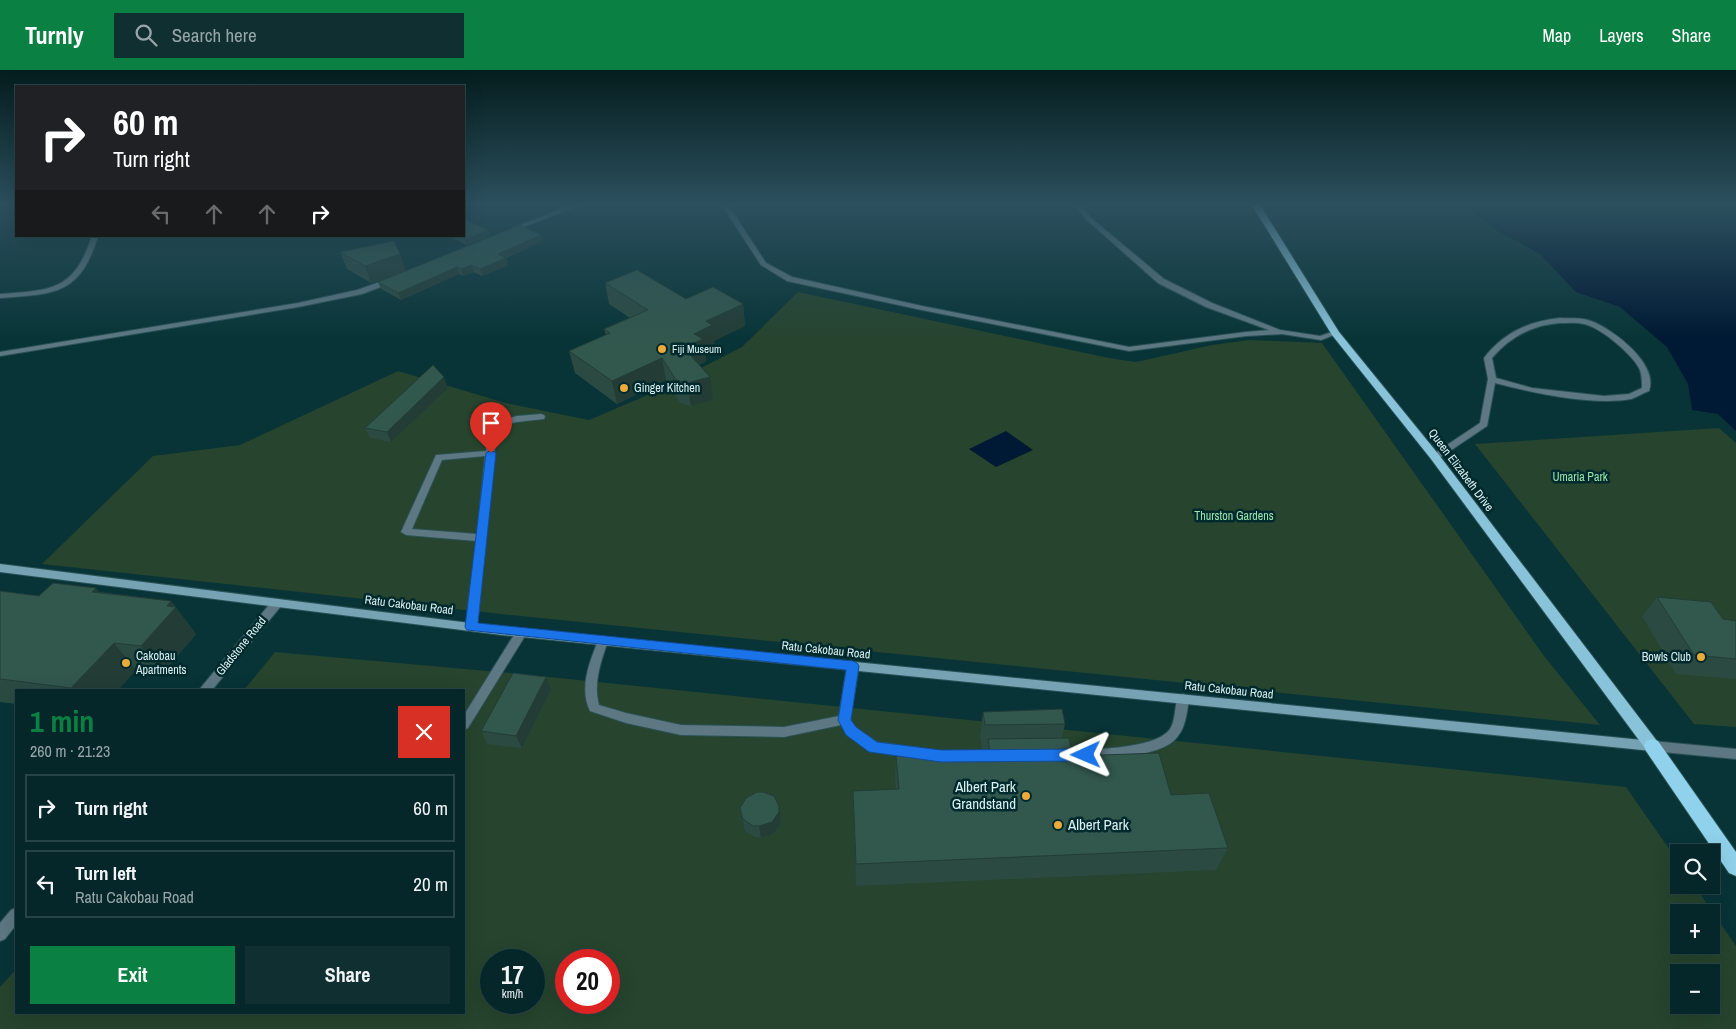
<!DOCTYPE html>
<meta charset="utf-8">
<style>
body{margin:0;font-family:"Archivo Narrow",sans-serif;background:#0f2f31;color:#f1f3f6;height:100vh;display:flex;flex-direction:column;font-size:19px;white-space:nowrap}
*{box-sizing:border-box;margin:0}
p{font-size:16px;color:#98a5a8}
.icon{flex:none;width:28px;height:28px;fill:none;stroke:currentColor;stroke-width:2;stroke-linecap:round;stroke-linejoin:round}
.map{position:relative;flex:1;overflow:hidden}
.panel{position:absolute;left:15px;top:619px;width:450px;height:325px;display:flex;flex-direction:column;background:#062729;border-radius:0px;box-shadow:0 5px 20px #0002,0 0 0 1px #274446}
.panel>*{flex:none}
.banner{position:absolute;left:15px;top:15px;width:450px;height:152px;border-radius:0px;box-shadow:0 5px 20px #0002,0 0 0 1px #274446;background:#202124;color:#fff;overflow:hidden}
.tools{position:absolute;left:1670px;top:774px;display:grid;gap:10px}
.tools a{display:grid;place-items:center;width:50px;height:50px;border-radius:0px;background:#062729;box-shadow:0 5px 20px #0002,0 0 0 1px #274446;font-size:25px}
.speed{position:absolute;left:480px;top:879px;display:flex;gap:10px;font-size:25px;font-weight:700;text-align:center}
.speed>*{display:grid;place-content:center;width:65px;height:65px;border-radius:50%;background:#062729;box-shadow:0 5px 20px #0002,0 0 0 1px #274446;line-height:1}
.speed small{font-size:12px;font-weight:400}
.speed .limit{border:8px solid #d22;background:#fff;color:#111}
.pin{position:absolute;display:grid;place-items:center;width:42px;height:42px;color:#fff;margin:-51px -21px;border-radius:50% 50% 50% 0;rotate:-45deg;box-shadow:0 0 5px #0007}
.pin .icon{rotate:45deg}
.me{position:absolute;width:55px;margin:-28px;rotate:269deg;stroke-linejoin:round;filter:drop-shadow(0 0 4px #0008)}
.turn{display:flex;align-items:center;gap:18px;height:105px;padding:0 15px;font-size:22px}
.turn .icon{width:65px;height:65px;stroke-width:2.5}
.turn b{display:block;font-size:35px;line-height:42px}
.lanes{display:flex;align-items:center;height:48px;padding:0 15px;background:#0003;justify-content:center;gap:25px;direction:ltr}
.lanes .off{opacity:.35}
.round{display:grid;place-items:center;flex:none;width:52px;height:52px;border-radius:0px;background:#0f2f31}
.head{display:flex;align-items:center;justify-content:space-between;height:85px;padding:0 15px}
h1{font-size:30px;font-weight:700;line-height:38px;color:#0b8043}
.action{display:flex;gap:10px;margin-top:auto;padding:10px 15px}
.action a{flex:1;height:58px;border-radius:0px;background:#0b8043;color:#fff;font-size:20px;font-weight:700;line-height:58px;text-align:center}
.action a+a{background:#0f2f31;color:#f1f3f6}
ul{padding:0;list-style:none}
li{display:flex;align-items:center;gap:15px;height:68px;margin:0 10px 8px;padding:0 5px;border:2px solid #274446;border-radius:0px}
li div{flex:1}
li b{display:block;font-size:19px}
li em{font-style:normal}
header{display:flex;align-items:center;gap:30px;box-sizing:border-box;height:70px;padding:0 25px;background:#0b8043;color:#fff}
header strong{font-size:24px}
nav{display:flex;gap:28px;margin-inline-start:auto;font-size:18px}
.search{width:350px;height:45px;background:#0f2f31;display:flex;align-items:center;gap:12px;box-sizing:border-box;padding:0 18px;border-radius:0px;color:#98a5a8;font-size:19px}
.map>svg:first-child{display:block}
.green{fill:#26442e;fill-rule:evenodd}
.water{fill:#001934}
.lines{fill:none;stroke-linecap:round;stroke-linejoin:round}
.service-casing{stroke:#2a5255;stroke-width:2}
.minor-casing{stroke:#2a5255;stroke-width:2}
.tertiary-casing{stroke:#2a5255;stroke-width:2}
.secondary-casing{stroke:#2a5255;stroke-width:2}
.primary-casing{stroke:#2a5255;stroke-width:2}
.trunk-casing{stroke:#2a5255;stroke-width:2}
.service{fill:#5d7883;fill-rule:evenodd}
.minor{fill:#5d7883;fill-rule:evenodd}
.tertiary{fill:#5d7883;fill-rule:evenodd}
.secondary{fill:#76a2b4;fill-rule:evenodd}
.primary{fill:#88c3da;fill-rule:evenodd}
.trunk{fill:#90d2eb;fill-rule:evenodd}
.wall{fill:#2b4b42}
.shaded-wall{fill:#233d36}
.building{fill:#32574d;stroke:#233d36}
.route{fill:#1a73e8;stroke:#114b97}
.poi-dot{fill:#ebaa39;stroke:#002a2d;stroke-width:2}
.labels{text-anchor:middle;stroke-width:5;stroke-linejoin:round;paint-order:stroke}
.far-poi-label{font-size:11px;fill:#daf0f1;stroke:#002a2d;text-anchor:start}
.poi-label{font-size:12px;fill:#daf0f1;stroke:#002a2d;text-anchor:start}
.street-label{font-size:12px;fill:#daf0f1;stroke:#002a2d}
.park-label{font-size:12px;fill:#98e4aa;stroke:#002a2d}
.near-poi-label{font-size:15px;fill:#daf0f1;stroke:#002a2d;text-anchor:end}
</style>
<header>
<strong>Turnly</strong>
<div class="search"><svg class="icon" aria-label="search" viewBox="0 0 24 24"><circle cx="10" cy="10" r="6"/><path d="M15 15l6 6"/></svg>Search here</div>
<nav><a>Map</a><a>Layers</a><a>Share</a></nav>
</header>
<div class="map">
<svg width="1736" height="959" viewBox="0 0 1736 959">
<rect width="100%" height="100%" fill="#083437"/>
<path class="green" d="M798,222L1109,288L1136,292L1212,275L1249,270L1322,273L1544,586L1600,655L511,545L42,494L153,386L240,375L398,301L506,333L589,350L650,324L742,277Z
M1719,358L1736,373V657L1694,654L1475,374Z
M275,582L510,603L1626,717L1679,793V815H1694L1736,876V959H0V917L16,899V942H464V620H244ZM1679,842H1711V875H1679ZM491,890H534V932H491ZM566,890H609V932H566ZM1679,902H1711V935H1679Z"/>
<path class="water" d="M1445,135H1736V361L1718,344L1692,340L1688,314L1667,277L1620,237L1576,222L1540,184L1496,160L1469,139Z
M1006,361L1033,380L996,397L969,379Z"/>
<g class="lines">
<g class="service-casing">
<path id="service" d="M571,135H580L513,161L508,160Z
M722,135H728L766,193L792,207L922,236L1129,277L1246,262L1269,260L1206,237L1158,213L1087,150L1075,135H1081L1091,148L1164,209L1212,233L1280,260L1320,266L1335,261L1339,263L1321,270L1282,264L1246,266L1129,281L922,240L787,211L761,195Z
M92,166H98C80,225 55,224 0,228V224C52,220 74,221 92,166Z
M391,208L395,210L394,212L362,224L298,237L0,286V282L298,233L357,220Z
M1560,248C1570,249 1581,247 1591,251C1613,259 1659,294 1649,321C1643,323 1637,327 1631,329C1592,336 1534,323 1495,313L1487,356L1438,389H1432L1430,387L1432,385L1480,353L1488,309L1484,288C1503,263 1529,251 1560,248ZM1560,253C1567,253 1576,252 1584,254C1600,257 1632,284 1639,298C1642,304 1642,311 1642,318L1629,324L1604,326L1532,318L1496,308L1492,288C1510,267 1532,255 1560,253Z
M541,344L544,345L545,347L544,349L517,352L504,355L496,367L477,557L476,560H468L467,557L476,471L406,465L401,462L436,385L486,381L488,367L498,351L517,346ZM485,386L477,464L412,459L442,390Z
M521,559L525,560L526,563L525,566L468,658L464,660V645L517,560Z
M603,567L607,568L608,571C601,591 593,613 599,635L626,643L681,655L784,657L839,646L847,596L849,593L853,592L857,593L859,596L850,649L855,657L877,672L943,681L947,682L949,686L947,690L943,691L870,681L847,665L841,655L784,667L681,665L626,653L590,641C579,619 589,593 598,571L599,568Z
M1183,624L1187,626L1189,629C1187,641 1186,656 1178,666C1162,690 1087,690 1060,690L1056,689L1054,685L1056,681L1060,680C1084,680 1156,680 1170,659C1175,652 1175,638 1177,629L1179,626Z"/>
</g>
<g class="minor-casing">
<path id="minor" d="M1652,671L1736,679V689L1652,681L1648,680L1646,676L1648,672Z"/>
</g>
<g class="tertiary-casing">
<path id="tertiary" d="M277,529L281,530L282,533L281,536L212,620H199L273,530Z
M16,838V855L5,869L0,871V853L11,840Z"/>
</g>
<g class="secondary-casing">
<path id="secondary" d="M0,494L502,557L1652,671L1656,672L1658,676L1656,680L1652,681L502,565L0,502Z"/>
</g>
<g class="primary-casing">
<path id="primary" d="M1252,135H1260L1339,262L1439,385L1657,671L1660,676L1657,681L1652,682L1647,681L1431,389L1332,265Z"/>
</g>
<g class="trunk-casing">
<path id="trunk" d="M1652,669L1658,671L1736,782V806L1729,803L1646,681L1644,676L1646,671Z"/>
</g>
<use href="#service" class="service"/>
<use href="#minor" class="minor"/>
<use href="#tertiary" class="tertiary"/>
<use href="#secondary" class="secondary"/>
<use href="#primary" class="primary"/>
<use href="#trunk" class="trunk"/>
</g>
<path class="wall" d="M448,166H490L467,175Z
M543,171L506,188L508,195L482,206L474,202L463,206L459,204L401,230L381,219L378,212L396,204L371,213L347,199L340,182L406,201Z
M605,213L686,229L743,234L745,256L714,271L715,277L705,282L706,291L699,295L710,307L713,330L691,336L680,333L666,310L617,334L575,303L569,281L606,265L604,259L630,248L609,234Z
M448,318L391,372L370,368L365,358Z
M0,521L39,526L100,522L171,531L196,564L163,603L136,600L118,620H16V634L0,632Z
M1657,527L1723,549L1736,551V609L1676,604L1642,546Z
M546,607L551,620L522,678L487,674L481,661Z
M983,642L1065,654L1062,668L1073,686L1171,725L1228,778L1216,800L856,816L853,721L896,720L895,710L896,686L986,682V679H982L980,666Z
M779,736L781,748L780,754L773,764L761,768L755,767L745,761L740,738Z"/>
<path class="shaded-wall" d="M488,160L490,166L467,175L465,170Z
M541,165L543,171L500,190L498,184Z
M400,184L406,201L371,213L365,196Z
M506,188L508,195L482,206L480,199Z
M471,195L474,202L463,206L461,199Z
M457,197L459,204L401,230L398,223Z
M743,234L745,256L714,271L715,277L705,282L706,291L687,300L684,278L694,264L706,251Z
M662,288L666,310L617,334L612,311Z
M444,307L448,318L391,372L387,362Z
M710,307L713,330L691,336L687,313Z
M96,518L118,545L92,522Z
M171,531L196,564L163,603L141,576L167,536Z
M114,573L136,600L118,620H73L71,618Z
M546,607L551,620L522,678L516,666Z
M779,736L781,748L780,754L773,764L761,768L759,756Z"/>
<path class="building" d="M464,149L488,160L465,170L458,166H464Z
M520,155L541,165L498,184L506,188L480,199L471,195L461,199L457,197L398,223L378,212Z
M394,171L400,184L365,196L340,182Z
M637,200L686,229L713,217L743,234L706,251L712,255L694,264L703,269L684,278L710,307L687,313L676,310L662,288L612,311L569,281L610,263L604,259L648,240L605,213Z
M433,295L444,307L387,362L365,358Z
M53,513L96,518L92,522L171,531L167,536L176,537L141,576L114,573L71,618L0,609V521L39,526Z
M1657,527L1711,532L1723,549L1736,551V589L1694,585Z
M513,603L546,607L516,666L481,661Z
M1062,639L1065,654L985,655L983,642Z
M1069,668L1073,686L1159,683L1171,725L1209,723L1228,778L856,794L853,721L899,719L896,686L990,682L988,669Z
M757,722H763L774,726L779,736V742L772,752L759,756H753L743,749L740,738L746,728Z"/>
<linearGradient id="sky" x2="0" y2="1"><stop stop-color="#041d1e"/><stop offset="0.5" stop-color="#2c505e"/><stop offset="1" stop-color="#2c505e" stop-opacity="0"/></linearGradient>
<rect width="1736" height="269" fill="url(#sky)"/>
<path class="route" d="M491,380L496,383L478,553L853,591L857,593L859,596L851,650L856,657L877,672L941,680L1086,679L1091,680L1093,685L1091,689L1086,691L941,692L869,682L846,665L838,650L846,600L467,560L465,557L486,383Z"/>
<g class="poi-dot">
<circle cx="662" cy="279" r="5"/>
<circle cx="624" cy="318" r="5"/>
<circle cx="1701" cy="587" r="5"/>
<circle cx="126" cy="593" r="5"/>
<circle cx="1026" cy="726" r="5"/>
<circle cx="1058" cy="755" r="5"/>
</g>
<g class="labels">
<g class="far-poi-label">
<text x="672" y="283">Fiji Museum</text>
</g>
<g class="poi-label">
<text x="634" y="322">Ginger Kitchen</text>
<text x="136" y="590">Cakobau<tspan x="136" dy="14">Apartments</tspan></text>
<text x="1691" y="591" text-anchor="end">Bowls Club</text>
</g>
<g class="street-label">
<text transform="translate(1461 400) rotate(53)" y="4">Queen Elizabeth Drive</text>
<text transform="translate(409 535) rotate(7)" y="4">Ratu Cakobau Road</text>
<text transform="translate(241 576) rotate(-51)" y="4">Gladstone Road</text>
<text transform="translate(826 580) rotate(6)" y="4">Ratu Cakobau Road</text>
<text transform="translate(1229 620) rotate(6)" y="4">Ratu Cakobau Road</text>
</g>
<g class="park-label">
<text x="1580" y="411">Umaria Park</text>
<text x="1234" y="450">Thurston Gardens</text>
</g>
<g class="near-poi-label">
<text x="1016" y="722">Albert Park<tspan x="1016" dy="17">Grandstand</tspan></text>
<text x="1068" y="760" text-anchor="start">Albert Park</text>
</g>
</g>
</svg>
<div class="tools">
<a><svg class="icon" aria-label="search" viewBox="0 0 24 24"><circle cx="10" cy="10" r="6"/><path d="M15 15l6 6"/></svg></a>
<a>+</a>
<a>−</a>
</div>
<div class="speed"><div>17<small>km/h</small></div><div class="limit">20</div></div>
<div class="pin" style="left:491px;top:383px;background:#d93025"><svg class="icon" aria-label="arrive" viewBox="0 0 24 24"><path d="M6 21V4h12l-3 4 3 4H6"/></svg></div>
<svg class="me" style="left:1086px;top:685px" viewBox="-20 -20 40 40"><path d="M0-17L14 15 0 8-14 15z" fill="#1a73e8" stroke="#fff" stroke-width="4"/></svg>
<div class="banner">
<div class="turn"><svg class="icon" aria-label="right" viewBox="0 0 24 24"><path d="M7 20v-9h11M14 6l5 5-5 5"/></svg><div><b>60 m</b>Turn right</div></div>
<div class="lanes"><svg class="icon off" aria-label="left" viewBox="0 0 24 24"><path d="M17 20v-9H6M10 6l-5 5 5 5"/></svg><svg class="icon off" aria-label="ahead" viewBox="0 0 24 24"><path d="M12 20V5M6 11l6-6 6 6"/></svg><svg class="icon off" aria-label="ahead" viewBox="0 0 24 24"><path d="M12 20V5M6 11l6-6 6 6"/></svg><svg class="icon" aria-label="right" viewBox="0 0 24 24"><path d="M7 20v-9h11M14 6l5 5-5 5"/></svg></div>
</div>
<section class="panel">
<div class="head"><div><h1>1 min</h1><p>260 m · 21:23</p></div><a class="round" style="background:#d93025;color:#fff"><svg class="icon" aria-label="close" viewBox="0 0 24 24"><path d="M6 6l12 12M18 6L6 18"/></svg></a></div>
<ul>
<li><svg class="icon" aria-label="right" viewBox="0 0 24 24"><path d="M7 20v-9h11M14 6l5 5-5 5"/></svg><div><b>Turn right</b></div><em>60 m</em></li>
<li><svg class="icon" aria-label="left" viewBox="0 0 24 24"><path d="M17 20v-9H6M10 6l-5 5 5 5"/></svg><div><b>Turn left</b><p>Ratu Cakobau Road</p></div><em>20 m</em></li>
</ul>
<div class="action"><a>Exit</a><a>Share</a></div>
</section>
</div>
